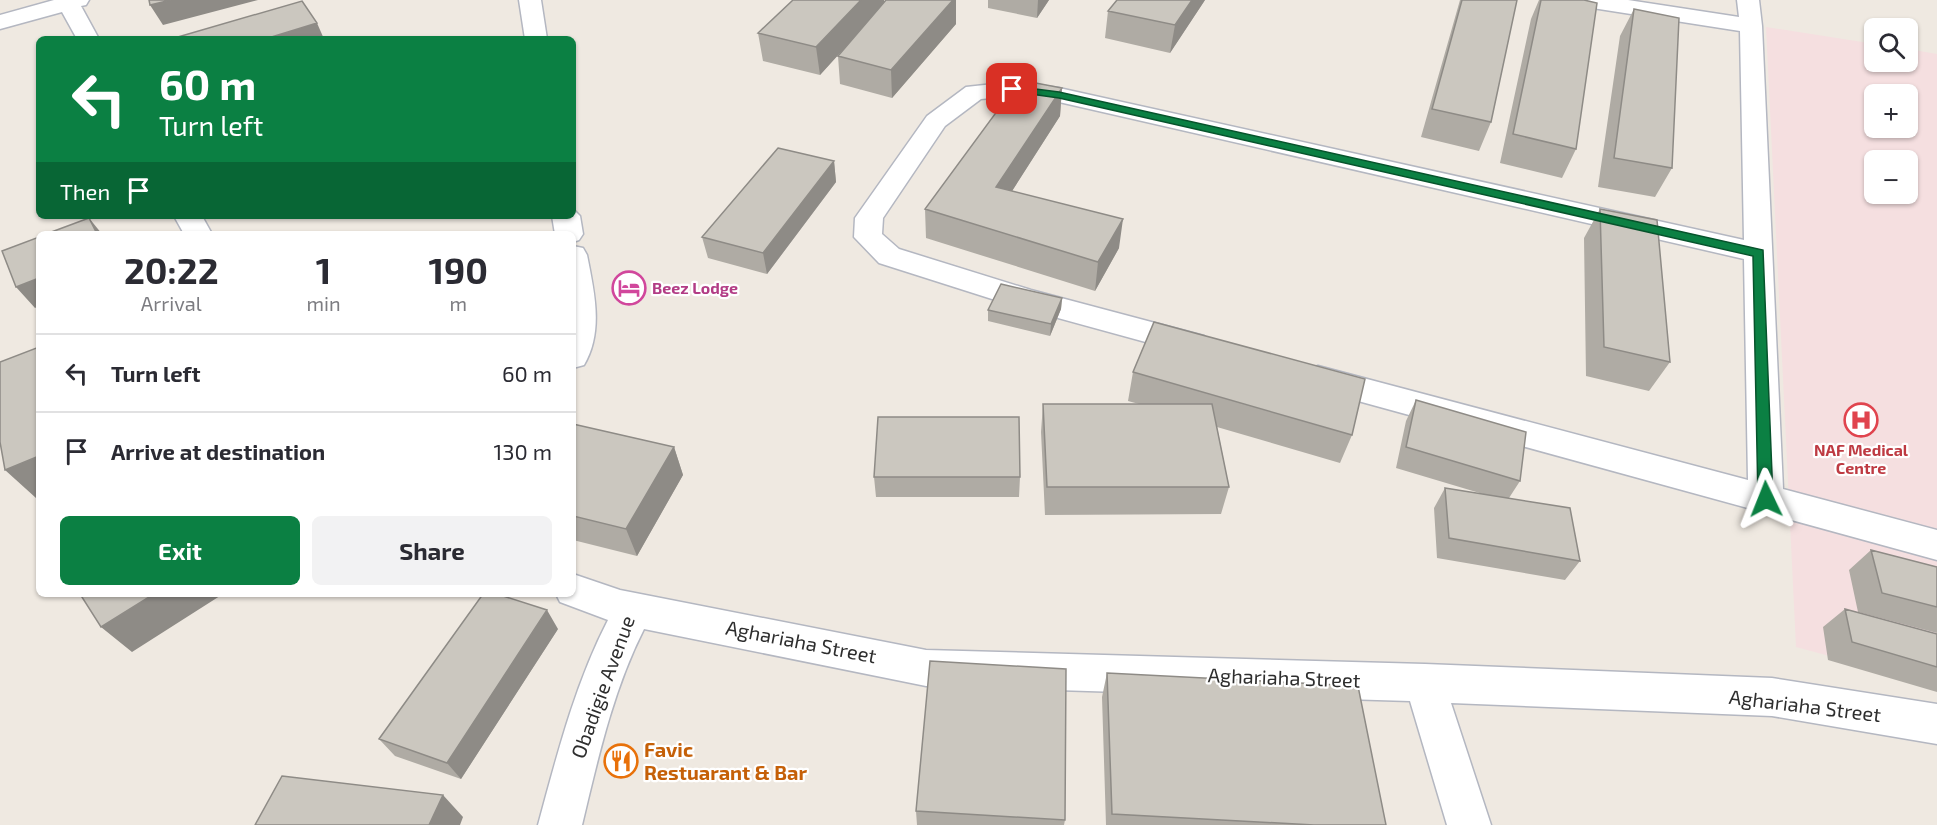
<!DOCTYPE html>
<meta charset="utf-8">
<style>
body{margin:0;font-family:"Exo 2",sans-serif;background:#f2f2f3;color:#2b2b33;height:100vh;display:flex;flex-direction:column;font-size:22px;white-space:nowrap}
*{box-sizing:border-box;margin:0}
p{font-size:20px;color:#7c7c81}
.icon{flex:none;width:33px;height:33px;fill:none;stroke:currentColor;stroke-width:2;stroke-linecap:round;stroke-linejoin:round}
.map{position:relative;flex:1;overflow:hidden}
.sheet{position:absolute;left:36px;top:231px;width:540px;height:366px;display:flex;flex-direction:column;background:#fff;border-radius:9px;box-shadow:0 2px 4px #0004}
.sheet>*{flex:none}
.top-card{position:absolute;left:36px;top:36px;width:540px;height:183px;border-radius:9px;box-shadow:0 2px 4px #0004;background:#0b8043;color:#fff;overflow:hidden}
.fabs{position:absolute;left:1864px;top:18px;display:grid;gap:12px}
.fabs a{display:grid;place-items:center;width:54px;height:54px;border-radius:9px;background:#fff;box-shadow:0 2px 4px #0004;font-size:30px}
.pin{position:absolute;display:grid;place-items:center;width:51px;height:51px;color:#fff;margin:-26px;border-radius:12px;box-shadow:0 3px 9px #0006}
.me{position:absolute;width:66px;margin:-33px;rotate:358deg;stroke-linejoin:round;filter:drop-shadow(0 0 4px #0008)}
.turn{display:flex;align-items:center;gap:21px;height:126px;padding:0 24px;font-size:27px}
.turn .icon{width:78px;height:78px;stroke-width:2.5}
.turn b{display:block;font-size:42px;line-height:51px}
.then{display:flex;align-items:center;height:57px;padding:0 24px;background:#0003;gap:12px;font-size:22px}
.eta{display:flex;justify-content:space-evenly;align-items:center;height:102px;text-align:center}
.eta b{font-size:36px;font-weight:700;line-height:42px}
.primary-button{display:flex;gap:12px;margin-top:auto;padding:12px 24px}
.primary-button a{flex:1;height:69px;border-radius:9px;background:#0b8043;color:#fff;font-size:24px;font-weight:700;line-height:69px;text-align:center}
.primary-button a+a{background:#f2f2f3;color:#2b2b33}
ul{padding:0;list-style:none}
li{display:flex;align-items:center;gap:18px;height:78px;padding:0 24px;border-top:2px solid #e1e1e2}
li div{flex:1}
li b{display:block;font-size:22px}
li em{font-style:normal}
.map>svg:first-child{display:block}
.medical{fill:#f5dfe0;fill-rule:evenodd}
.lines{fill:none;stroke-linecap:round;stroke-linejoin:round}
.street-casing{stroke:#b4b7c1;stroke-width:3}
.street{fill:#fff;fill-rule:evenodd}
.wall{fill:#afaba4}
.shaded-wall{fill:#8e8b86}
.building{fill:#cbc7bf;stroke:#8e8b86;stroke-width:1.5}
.route{fill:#0b8043;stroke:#07532c;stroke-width:1.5}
.labels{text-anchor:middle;stroke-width:4.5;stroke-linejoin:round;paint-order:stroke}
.hotel-label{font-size:16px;font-weight:bold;fill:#b23c85;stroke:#fff;text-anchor:start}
.health-label{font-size:16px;font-weight:bold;fill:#be3a42;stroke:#fff}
.near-street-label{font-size:20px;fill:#2e2e2e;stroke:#fff}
.near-food-label{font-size:20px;font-weight:bold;fill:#c56008;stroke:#fff;text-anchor:start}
</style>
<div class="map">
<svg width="1937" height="825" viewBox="0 0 1937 825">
<rect width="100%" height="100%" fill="#efe9e1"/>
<path class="medical" d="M1766,27L1875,44V62H1908V49L1937,54V685L1796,647ZM1875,94H1908V128H1875ZM1875,160H1908V194H1875Z"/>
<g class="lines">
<g class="street-casing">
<path id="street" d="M54,0H89L86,5L81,6L99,39H77L62,12L0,29V15Z
M519,0H541L547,39H525Z
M1575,0H1628L1739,17L1737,0H1759L1762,26L1783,489L1937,530V560L1318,390L1307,386L1302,378L1307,370L1318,366L1748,480L1744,259L1059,102L1012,96L981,99L945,126L883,218L882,234L899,249L1031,290L1204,336L1209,344L1204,352L1193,355L1014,306L879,263L854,237L855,218L927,116L966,87L1012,82L1059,88L1744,240L1740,31L1586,7L1578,5Z
M573,209L580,216L583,234L579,240L573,242V234H555L552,216H573Z
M174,216H202L212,234H184Z
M573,246L583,248L587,255C594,291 604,331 584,365L573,368Z
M573,574L620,590L926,650L1425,664L1772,678L1937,704V744L1772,716L1451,703L1491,825H1447L1410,701L926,686L644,629C613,690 598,758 582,825H538C557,755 575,684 608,620L560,602L556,594H573Z"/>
</g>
<use href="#street" class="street"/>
</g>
<path class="wall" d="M884,0V2L956,24L892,98L840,84L838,56L843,49L820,75L763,61L758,33Z
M988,0H1049L1037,18L988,8Z
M1205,0L1170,53L1105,38L1108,11Z
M1460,0H1517L1491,122L1479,151L1421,137Z
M1539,0H1584L1576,149L1562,178L1500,163L1531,19Z
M1634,9L1672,168L1655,197L1598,187L1620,36Z
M1062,88L1060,116L1012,191L1119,248L1095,291L926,238L925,209Z
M834,161L836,182L767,274L708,258L702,237Z
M1600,209L1670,362L1649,391L1586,376L1584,238Z
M1062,298L1061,309L1050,336L988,321V310Z
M1133,372L1352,435L1340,463L1217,427L1229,487L1221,514L1045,515L1041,432L1043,404H1139L1128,401Z
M1416,400L1520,481L1509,498L1580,561L1565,580L1437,558L1434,508L1445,488L1483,494L1396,468L1406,421Z
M573,424L674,447L683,475L637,556L573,540Z
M874,477H1020L1019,497H876Z
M1871,550L1937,567V633L1858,612L1849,570Z
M1845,609L1937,634V692L1828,660L1823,627Z
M558,629L461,779L395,756L379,739Z
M1107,673L1386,825H1106L1102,697Z
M916,811L1065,820L1064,825H917Z"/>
<path class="shaded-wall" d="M171,0H258L163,25L150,5Z
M861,0H884V5L820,75L816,47Z
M953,0H956V24L892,98L891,70Z
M1038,0H1049L1037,18Z
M1192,0H1205L1170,53L1175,25Z
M317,23L324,39H265Z
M1062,88L1060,116L996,216V187Z
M834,161L836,182L767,274L763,253Z
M89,218L102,234H97Z
M1123,219L1119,248L1095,291L1098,262Z
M39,278V306L35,308L16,287Z
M1062,298L1061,309L1050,336L1051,324Z
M674,447L683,475L637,556L626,529Z
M39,456V496L36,498L5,470Z
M154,594H223L132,652L101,627Z
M547,610L558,629L461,779L447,763Z
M443,795L463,817L460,825H429Z"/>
<path class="building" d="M149,0H171L150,5Z
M793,0H861L816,47L758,33Z
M886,0H953L891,70L838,56Z
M1117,0H1192L1175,25L1108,11Z
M1462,0H1517L1491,122L1432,109Z
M1541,0H1584L1597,3L1576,149L1513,134Z
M302,1L317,23L265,39H171Z
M1634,9L1679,18L1672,168L1614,158Z
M1020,80L1062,88L996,187L1123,219L1098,262L925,209Z
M778,148L834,161L763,253L702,237Z
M1600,209L1657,220L1670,362L1604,347Z
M89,218L97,234H46Z
M39,237V278L16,287L2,251Z
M1001,284L1062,298L1051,324L988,310Z
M1154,322L1365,379L1352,435L1133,372Z
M39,347V456L5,470L0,442V362Z
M1416,400L1526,432L1520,481L1406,447Z
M1043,404H1212L1229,487H1047Z
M878,417H1019L1020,477H874Z
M573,424L674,447L626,529L573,516Z
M1445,488L1570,508L1580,561L1449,538Z
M1871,550L1937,567V607L1882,593Z
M80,594H154L101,627Z
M483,594H497L547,610L447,763L379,739Z
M1845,609L1937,634V667L1852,642Z
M930,661L1066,669L1065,820L916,811Z
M1107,673L1358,686L1386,825H1314L1112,814Z
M282,776L443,795L429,825H255Z"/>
<path class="route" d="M1012,86L1059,92L1763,250L1773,499L1771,504H1761L1758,499L1753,256L1059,98L1009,91L1007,89Z"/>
<defs>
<g id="hotel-ring" transform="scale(1.725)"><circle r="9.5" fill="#fff" stroke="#d1479c" stroke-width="1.5"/><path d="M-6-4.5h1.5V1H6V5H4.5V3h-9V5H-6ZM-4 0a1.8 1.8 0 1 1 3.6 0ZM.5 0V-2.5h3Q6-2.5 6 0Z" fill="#d1479c"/></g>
<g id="hospital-ring" transform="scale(1.725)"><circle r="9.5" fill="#fff" stroke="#e0444e" stroke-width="1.5"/><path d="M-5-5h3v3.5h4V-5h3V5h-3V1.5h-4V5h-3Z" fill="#e0444e"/></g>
<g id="restaurant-ring" transform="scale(1.725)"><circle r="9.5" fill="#fff" stroke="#e8710a" stroke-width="1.5"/><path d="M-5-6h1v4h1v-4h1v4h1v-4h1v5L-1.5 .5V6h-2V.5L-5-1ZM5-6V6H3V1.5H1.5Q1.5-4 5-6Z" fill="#e8710a"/></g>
</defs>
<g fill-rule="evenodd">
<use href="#hotel-ring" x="629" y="288"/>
<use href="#hospital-ring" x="1861" y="420"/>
<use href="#restaurant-ring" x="621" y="761"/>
</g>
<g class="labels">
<g class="hotel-label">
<text x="652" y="294">Beez Lodge</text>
</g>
<g class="health-label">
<text x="1861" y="456">NAF Medical<tspan x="1861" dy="18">Centre</tspan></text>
</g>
<g class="near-street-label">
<text transform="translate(801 642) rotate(11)" y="7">Aghariaha Street</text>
<text transform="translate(1284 678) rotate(2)" y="7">Aghariaha Street</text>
<text transform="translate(603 687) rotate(-70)" y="7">Obadigie Avenue</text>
<text transform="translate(1805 706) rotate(7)" y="7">Aghariaha Street</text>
</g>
<g class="near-food-label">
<text x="644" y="757">Favic<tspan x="644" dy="23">Restuarant &amp; Bar</tspan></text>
</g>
</g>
</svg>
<div class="fabs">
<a><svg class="icon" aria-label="search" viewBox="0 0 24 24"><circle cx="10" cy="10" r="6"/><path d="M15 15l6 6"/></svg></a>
<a>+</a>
<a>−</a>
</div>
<div class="pin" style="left:1012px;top:89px;background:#d93025"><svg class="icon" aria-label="arrive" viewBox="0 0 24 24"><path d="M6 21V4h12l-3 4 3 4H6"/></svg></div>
<svg class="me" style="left:1766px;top:499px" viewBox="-20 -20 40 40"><path d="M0-17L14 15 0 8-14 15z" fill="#0b8043" stroke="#fff" stroke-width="4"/></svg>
<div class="top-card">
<div class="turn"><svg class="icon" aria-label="left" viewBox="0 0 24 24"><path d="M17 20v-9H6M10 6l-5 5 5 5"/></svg><div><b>60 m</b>Turn left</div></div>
<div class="then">Then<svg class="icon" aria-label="arrive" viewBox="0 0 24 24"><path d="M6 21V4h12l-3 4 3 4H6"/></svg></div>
</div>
<section class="sheet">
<div class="eta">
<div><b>20:22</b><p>Arrival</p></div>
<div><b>1</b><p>min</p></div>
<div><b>190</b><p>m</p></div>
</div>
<ul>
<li><svg class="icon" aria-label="left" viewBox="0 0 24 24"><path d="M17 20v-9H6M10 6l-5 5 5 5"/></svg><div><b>Turn left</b></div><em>60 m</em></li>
<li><svg class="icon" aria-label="arrive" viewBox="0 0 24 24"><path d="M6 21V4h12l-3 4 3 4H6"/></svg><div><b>Arrive at destination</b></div><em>130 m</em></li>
</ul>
<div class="primary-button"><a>Exit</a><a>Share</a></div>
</section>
</div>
